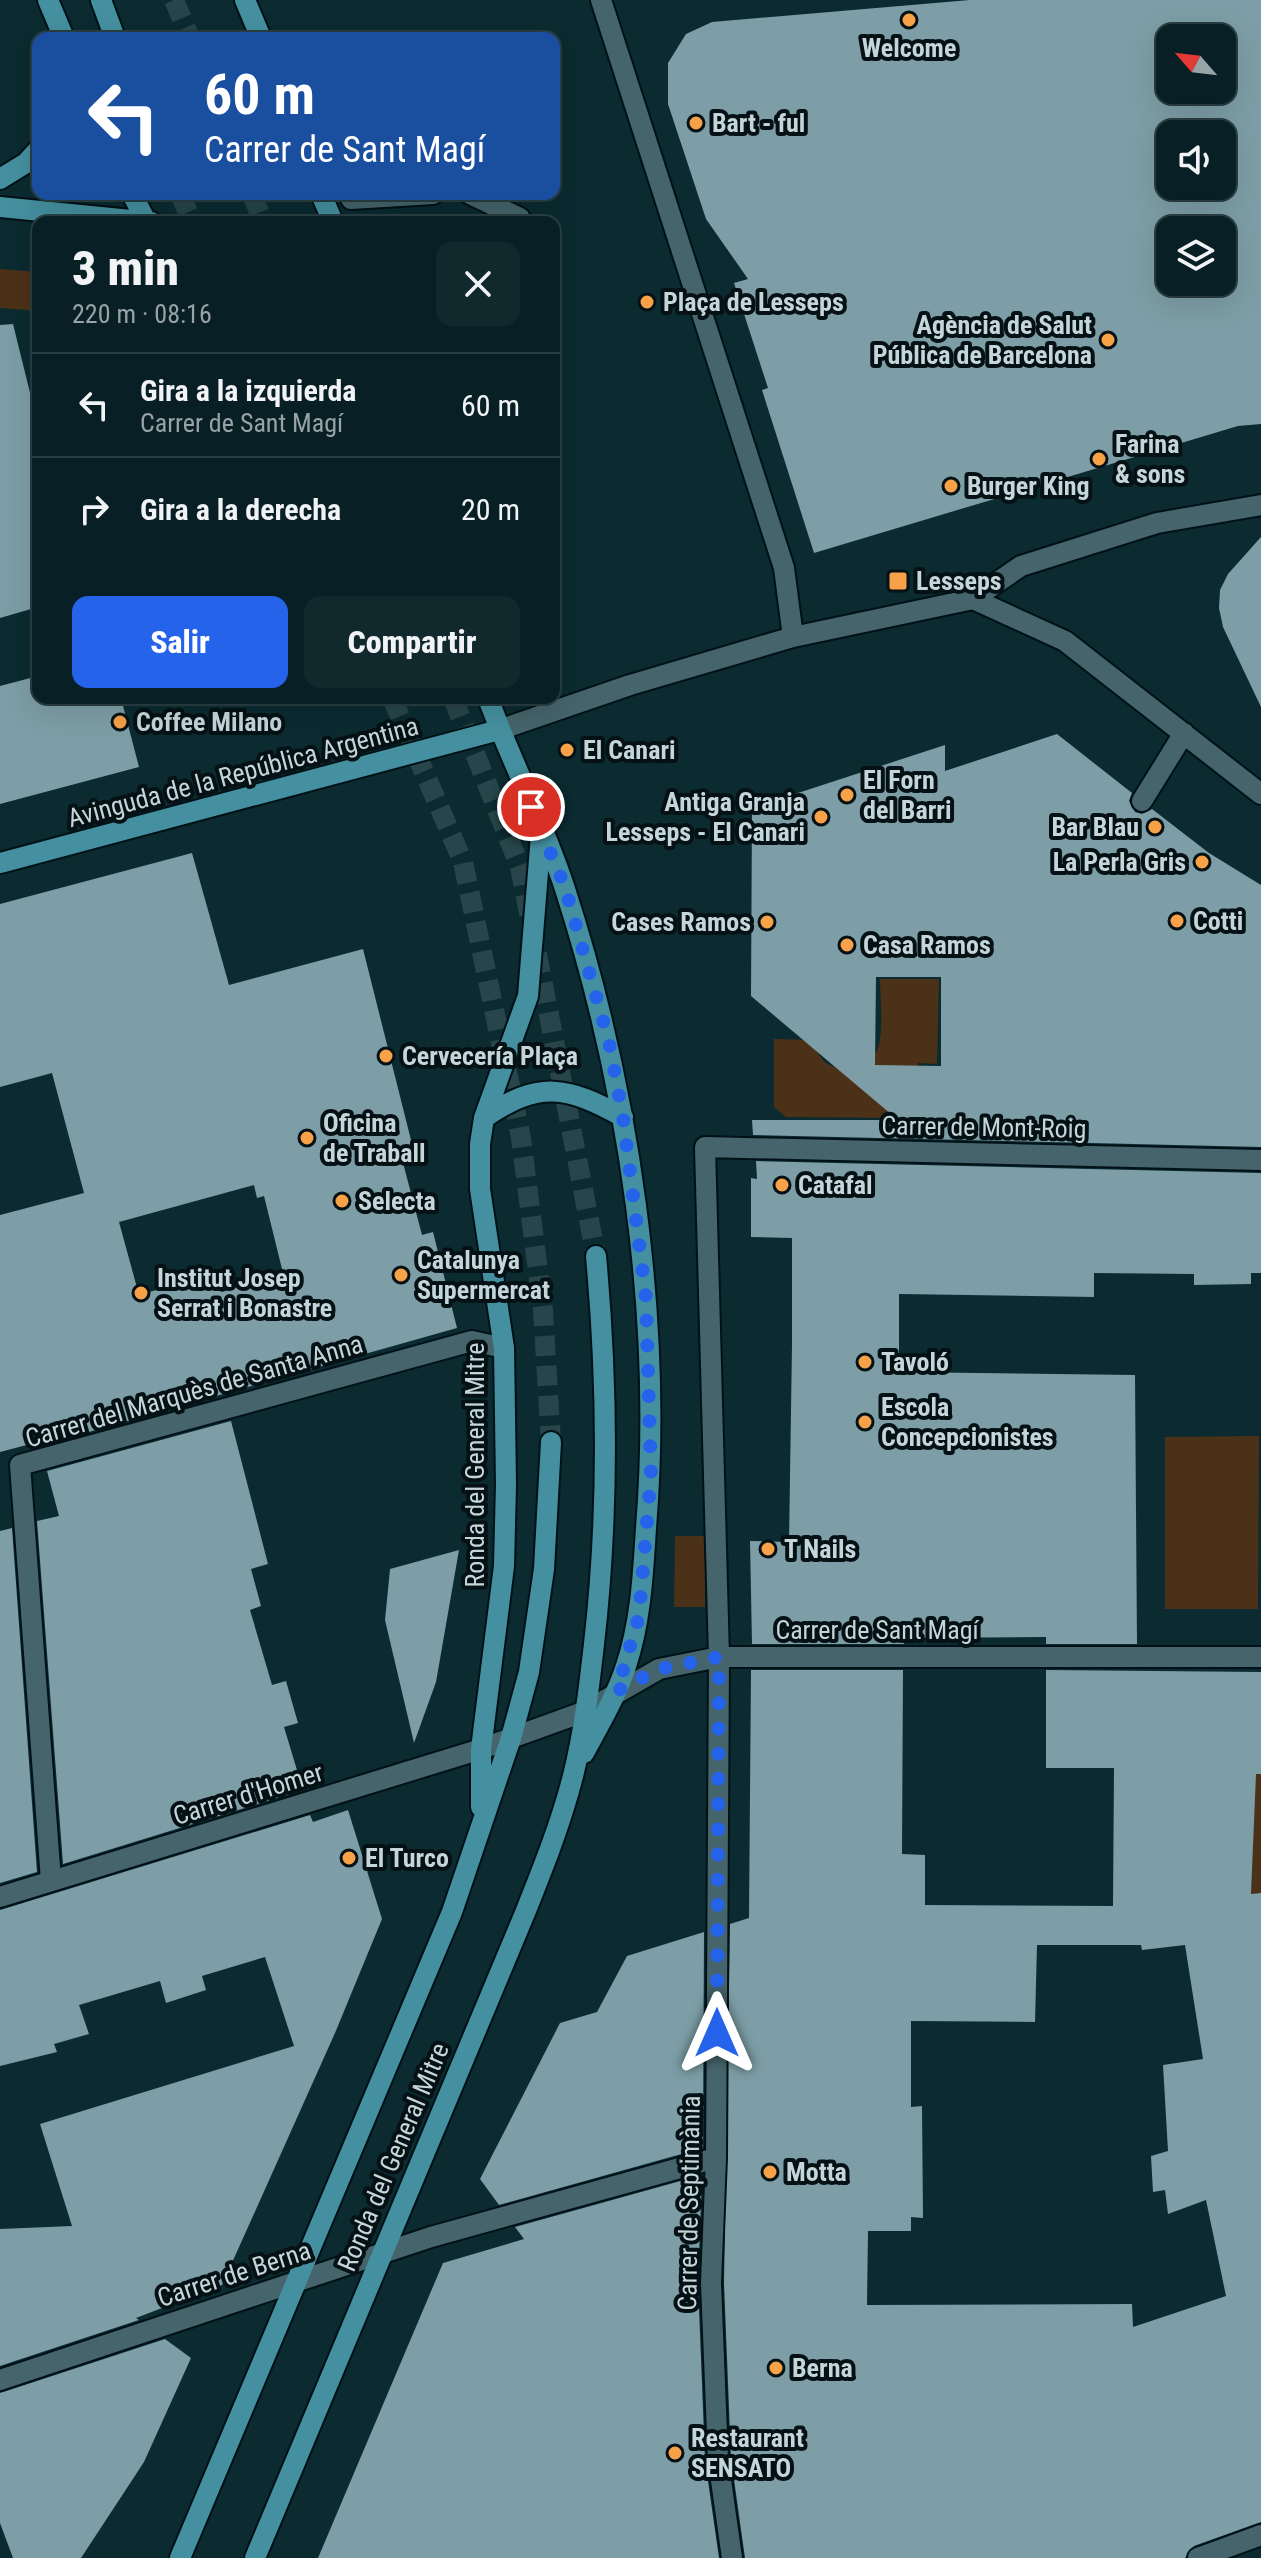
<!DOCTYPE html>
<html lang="es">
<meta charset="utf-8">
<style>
body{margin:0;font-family:"Roboto Condensed",sans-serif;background:#11282d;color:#f1f3f6;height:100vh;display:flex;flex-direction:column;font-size:30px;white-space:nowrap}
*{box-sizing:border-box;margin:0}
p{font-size:26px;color:#98a3a7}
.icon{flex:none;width:44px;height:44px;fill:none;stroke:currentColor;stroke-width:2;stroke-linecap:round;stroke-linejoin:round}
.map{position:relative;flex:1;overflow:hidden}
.side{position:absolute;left:32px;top:216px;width:528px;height:488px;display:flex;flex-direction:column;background:#082025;border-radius:16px;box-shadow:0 8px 32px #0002,0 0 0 2px #293e42}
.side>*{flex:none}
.hud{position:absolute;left:32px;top:32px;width:528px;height:168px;border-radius:16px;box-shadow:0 8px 32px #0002,0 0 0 2px #293e42;background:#1a4fa0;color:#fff;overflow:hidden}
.needle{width:52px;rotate:298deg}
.controls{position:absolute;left:1156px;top:24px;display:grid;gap:16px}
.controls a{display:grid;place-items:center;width:80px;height:80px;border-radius:16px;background:#082025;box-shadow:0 8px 32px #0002,0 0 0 2px #293e42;font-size:40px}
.pin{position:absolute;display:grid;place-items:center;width:68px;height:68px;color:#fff;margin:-34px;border:4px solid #fff;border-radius:50%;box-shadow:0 2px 8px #0007}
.me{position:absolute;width:88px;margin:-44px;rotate:0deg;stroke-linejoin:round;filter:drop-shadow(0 0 6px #0008)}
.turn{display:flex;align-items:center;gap:28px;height:168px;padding:0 40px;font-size:36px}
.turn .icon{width:104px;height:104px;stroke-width:2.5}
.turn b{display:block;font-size:56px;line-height:68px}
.round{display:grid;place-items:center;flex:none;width:84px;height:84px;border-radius:16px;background:#11282d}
.head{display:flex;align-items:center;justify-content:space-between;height:136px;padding:0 40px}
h1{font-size:48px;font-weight:800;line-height:60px}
.button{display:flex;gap:16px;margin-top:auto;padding:16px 40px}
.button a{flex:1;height:92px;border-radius:16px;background:#2563eb;color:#fff;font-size:32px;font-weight:800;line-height:92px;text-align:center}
.button a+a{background:#11282d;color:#f1f3f6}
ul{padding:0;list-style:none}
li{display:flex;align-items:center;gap:24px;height:104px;padding:0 40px;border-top:2px solid #293e42}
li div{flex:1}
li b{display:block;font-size:30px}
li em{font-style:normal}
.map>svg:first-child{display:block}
.green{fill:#4b3117}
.building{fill:#7d9ea6;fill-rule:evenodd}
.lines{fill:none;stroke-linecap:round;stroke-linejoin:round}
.major-tunnel{stroke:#27454a;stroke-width:20;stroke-dasharray:20 10;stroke-linecap:butt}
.minor-casing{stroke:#001217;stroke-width:24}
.major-casing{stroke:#001217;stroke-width:24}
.minor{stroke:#45646b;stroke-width:20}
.major{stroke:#4590a0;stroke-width:20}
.route{stroke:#2563eb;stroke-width:14;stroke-dasharray:0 25.2}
.poi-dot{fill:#f7a148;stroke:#051114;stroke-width:3}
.labels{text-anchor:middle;stroke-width:8;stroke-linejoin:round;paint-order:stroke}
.poi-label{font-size:26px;font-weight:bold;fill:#c5d6da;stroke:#051114;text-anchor:start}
.street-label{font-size:26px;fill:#c5d6da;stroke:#051114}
</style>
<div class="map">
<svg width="1261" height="2558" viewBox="0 0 1261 2558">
<rect width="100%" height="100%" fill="#0b2b31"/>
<path class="green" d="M0,269L38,272V311L0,308Z
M880,979H939L937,1064L918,1063V1110L901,1118L786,1117L774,1107V1039L813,1040C819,1065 836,1074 859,1063C867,1060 875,1057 878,1048C884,1029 880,1000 880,979Z
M1259,1436L1258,1609H1165V1437Z
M675,1536H705V1607H674Z
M1255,1774H1261V1893L1251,1894Z"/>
<path class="building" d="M970,0H1261V424L1238,426L814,553L762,390L768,388L734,283L748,279L706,219L668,104V63L686,34L712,22ZM1170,38H1222V90H1170ZM1170,134H1222V186H1170ZM1170,230H1222V282H1170Z
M13,324L38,425V607L0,618V325Z
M1261,537V707L1223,627L1219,608L1220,590L1228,574Z
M38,676V698H121L139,767L0,804V686Z
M1057,734L1132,793L1129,801L1135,812L1142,814L1152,809L1209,853L1261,885V1147L753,1135L752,1120H898L751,996L752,808L945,745V771ZM876,977H941V1066L875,1065Z
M192,853L229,985L363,949L415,1156L402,1159L422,1235L433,1232L457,1328L39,1446L38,1442L0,1452V1215L84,1193L52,1073L0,1087V904ZM254,1185L257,1198L264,1196L283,1273L222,1292L195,1279L139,1295L119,1222Z
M756,1161L1261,1173V1273H1251V1284L1194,1285V1274L1094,1273V1297L899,1294V1372L1135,1375L1137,1644H1046V1637L904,1638V1644H752L750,1541L789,1542L792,1345V1238L751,1237V1178L757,1179Z
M231,1421L268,1564L251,1569L261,1606L250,1610L272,1685L286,1681L298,1723L284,1727L303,1790L63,1864L37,1521L59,1516L47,1471Z
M12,1528L37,1872L0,1883V1531Z
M459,1550L436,1682L414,1743L385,1620L390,1569Z
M751,1670H903L902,1854L925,1855V1905L1113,1906L1114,1768H1046V1670L1261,1672V1774H1256L1251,1894L1261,1893V2522L1194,2546L1185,2558H745L731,2458L724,2283L730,1924L749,1918ZM1037,1945H1141L1142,1950L1185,1945L1203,2059L1163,2065L1168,2151L1151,2156L1153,2192L1165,2190L1168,2214L1206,2200L1226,2296L1133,2327L1132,2304L867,2305L868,2231H911V2217L923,2218L922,2106L911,2107V2021L1035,2022Z
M348,1810L382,1919L335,2033L222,2285L136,2318L139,2320L0,2366V2229L72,2226L40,2124L294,2046L265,1957L202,1976L206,1990L166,2003L160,1981L79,2005L89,2034L54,2044L57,2052L0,2066V1910L310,1815L313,1822Z
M704,1932L703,2148L499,2205L480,2179L560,2023L597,2012L627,1956Z
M702,2175L698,2283L705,2460L719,2558H318L443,2263L524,2239L515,2227Z
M165,2339L191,2358L144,2462L81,2558H13L0,2523V2393Z"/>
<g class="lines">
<path class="major-tunnel" d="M174,0L190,38
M180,194L192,222
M252,194L263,222
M392,698L463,862L521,1138L543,1310L551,1442
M453,698L520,867L596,1256"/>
<g class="minor-casing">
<path id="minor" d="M601,0L784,568L793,637
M470,194L520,218
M351,199L433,194
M973,599L1065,641L1261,794
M499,730L630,685L793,637L973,599L1021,566L1157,523L1261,505
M1142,801L1184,733
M51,1881L20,1465L472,1341L504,1348
M0,1897L481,1749L586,1711L659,1669L719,1657H1261
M0,2380L431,2237L716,2158
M732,2558L718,2459L711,2283L716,2158L719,1657L705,1147L1261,1160
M1198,2558L1261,2535"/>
</g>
<g class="major-casing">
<path id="major" d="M48,0L64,38
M101,0L115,38
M245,0L261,38
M0,179L26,163L38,150
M132,194L146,221
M321,194L333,222
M0,207L151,222
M488,698C511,761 545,826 565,889C629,1087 663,1320 646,1528C643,1574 641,1621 626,1666C616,1697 599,1725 584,1753
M0,863L499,730
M484,1118C539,1080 567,1086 623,1117
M481,1807V1749L504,1566L506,1484L504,1348L480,1189V1144L484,1118L528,996L541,835
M180,2558L452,1912L511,1738L529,1672L544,1569L551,1442
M255,2558L525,1913C543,1868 561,1823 573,1776C584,1732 589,1688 594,1644C609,1513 608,1387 596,1256"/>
</g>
<use href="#minor" class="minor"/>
<use href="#major" class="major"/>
</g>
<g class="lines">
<path class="route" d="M531,807L565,887L609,1042L623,1117L646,1298L651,1475L639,1616L617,1691L659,1669L719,1657L717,2033"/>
</g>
<g class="poi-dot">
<circle cx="909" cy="20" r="8"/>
<circle cx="696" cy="123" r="8"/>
<circle cx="647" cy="302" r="8"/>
<circle cx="1108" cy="340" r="8"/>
<circle cx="1099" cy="459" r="8"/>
<circle cx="951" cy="486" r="8"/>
<rect x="888" y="571" width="20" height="20" rx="4"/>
<circle cx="120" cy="722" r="8"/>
<circle cx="567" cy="750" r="8"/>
<circle cx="847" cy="795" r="8"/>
<circle cx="821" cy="817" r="8"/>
<circle cx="1155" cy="827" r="8"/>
<circle cx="1202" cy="862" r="8"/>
<circle cx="1177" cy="921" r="8"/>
<circle cx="767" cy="922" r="8"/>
<circle cx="847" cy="945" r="8"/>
<circle cx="386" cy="1056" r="8"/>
<circle cx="307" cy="1138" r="8"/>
<circle cx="782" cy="1185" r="8"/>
<circle cx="342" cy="1201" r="8"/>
<circle cx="401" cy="1275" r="8"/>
<circle cx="141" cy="1293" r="8"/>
<circle cx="865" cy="1362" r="8"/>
<circle cx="865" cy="1422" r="8"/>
<circle cx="768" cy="1549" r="8"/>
<circle cx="349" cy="1858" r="8"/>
<circle cx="770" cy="2172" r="8"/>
<circle cx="776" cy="2368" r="8"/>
<circle cx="675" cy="2453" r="8"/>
</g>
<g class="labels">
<g class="poi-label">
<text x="909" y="57" text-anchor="middle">Welcome</text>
<text x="712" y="132">Bart - ful</text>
<text x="663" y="311">Plaça de Lesseps</text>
<text x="1092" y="334" text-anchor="end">Agència de Salut<tspan x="1092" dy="30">Pública de Barcelona</tspan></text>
<text x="1115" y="453">Farina<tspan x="1115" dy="30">&amp; sons</tspan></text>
<text x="967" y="495">Burger King</text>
<text x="916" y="590">Lesseps</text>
<text x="136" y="731">Coffee Milano</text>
<text x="583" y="759">El Canari</text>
<text x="863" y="789">El Forn<tspan x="863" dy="30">del Barri</tspan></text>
<text x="805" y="811" text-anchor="end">Antiga Granja<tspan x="805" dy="30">Lesseps - El Canari</tspan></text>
<text x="1139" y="836" text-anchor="end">Bar Blau</text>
<text x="1186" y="871" text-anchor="end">La Perla Gris</text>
<text x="1193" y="930">Cotti</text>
<text x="751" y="931" text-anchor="end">Cases Ramos</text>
<text x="863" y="954">Casa Ramos</text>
<text x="402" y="1065">Cervecería Plaça</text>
<text x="323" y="1132">Oficina<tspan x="323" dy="30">de Traball</tspan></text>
<text x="798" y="1194">Catafal</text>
<text x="358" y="1210">Selecta</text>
<text x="417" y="1269">Catalunya<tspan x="417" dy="30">Supermercat</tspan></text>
<text x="157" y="1287">Institut Josep<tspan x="157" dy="30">Serrat i Bonastre</tspan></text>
<text x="881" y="1371">Tavoló</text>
<text x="881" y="1416">Escola<tspan x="881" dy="30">Concepcionistes</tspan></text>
<text x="784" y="1558">T Nails</text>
<text x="365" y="1867">El Turco</text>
<text x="786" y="2181">Motta</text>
<text x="792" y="2377">Berna</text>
<text x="691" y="2447">Restaurant<tspan x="691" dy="30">SENSATO</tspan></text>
</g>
<g class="street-label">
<text transform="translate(243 772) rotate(-15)" y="9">Avinguda de la República Argentina</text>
<text transform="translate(984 1127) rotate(1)" y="9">Carrer de Mont-Roig</text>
<text transform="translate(194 1391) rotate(-16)" y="9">Carrer del Marquès de Santa Anna</text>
<text transform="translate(475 1465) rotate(-90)" y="9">Ronda del General Mitre</text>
<text x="877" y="1639">Carrer de Sant Magí</text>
<text transform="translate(248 1794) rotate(-17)" y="9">Carrer d'Homer</text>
<text transform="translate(393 2157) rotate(-67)" y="9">Ronda del General Mitre</text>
<text transform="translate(689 2203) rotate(-89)" y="9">Carrer de Septimània</text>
<text transform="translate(234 2274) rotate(-18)" y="9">Carrer de Berna</text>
</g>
</g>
</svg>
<div class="controls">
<a><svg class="needle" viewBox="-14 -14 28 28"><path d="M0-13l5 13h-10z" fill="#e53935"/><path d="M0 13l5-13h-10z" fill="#98a3a7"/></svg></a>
<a><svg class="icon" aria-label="sound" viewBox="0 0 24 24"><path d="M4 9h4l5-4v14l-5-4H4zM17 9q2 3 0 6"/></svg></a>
<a><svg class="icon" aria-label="layers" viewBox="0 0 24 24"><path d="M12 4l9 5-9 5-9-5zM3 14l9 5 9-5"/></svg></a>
</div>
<div class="pin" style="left:531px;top:807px;background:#d93025"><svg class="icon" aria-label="arrive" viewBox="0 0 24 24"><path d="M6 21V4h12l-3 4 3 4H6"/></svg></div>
<svg class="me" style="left:717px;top:2033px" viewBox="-20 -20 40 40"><path d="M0-17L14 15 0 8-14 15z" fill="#2563eb" stroke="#fff" stroke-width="4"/></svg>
<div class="hud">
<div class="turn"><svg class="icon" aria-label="left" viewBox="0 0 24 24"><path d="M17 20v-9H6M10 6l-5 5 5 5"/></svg><div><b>60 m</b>Carrer de Sant Magí</div></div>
</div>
<section class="side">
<div class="head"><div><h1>3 min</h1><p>220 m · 08:16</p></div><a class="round"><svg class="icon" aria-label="close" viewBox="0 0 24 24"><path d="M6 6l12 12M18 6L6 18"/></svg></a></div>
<ul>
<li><svg class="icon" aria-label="left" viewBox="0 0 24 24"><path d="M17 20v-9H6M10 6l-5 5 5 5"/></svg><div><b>Gira a la izquierda</b><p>Carrer de Sant Magí</p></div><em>60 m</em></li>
<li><svg class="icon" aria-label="right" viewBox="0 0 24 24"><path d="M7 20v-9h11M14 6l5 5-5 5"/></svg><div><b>Gira a la derecha</b></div><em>20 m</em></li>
</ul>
<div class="button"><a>Salir</a><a>Compartir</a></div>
</section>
</div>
